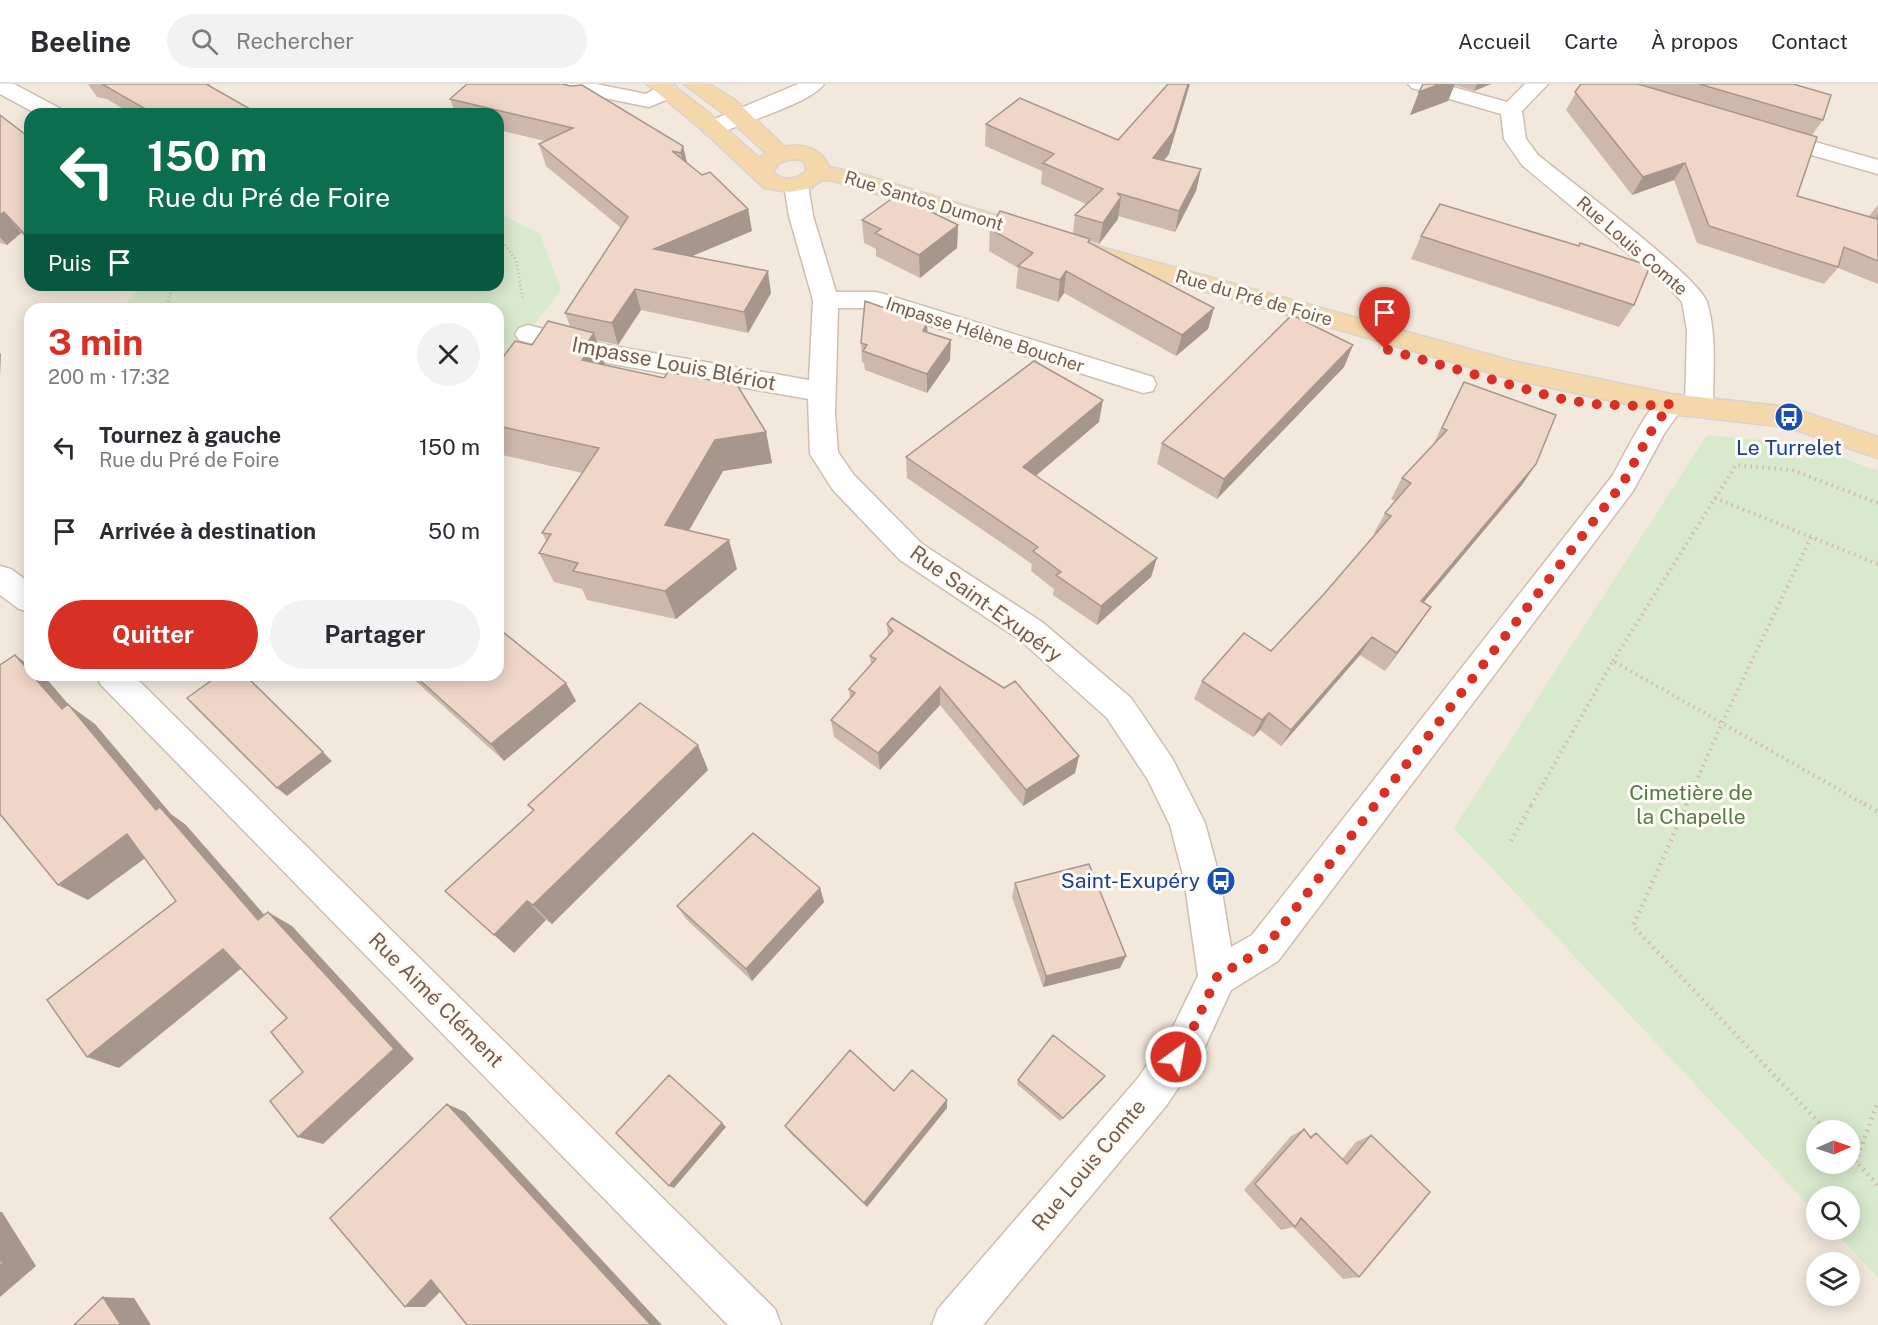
<!DOCTYPE html>
<html lang="fr">
<meta charset="utf-8">
<style>
body{margin:0;font-family:"Public Sans",sans-serif;background:#f2f2f3;color:#2b2b33;height:100vh;display:flex;flex-direction:column;font-size:22px;white-space:nowrap}
*{box-sizing:border-box;margin:0}
p{font-size:20px;color:#7c7c81}
.icon{flex:none;width:33px;height:33px;fill:none;stroke:currentColor;stroke-width:2;stroke-linecap:round;stroke-linejoin:round}
.map{position:relative;flex:1;overflow:hidden}
.details{position:absolute;left:24px;top:219px;width:480px;height:378px;display:flex;flex-direction:column;background:#fff;border-radius:18px;box-shadow:0 3px 15px #0003}
.details>*{flex:none}
.top-card{position:absolute;left:24px;top:24px;width:480px;height:183px;border-radius:18px;box-shadow:0 3px 15px #0003;background:#0b6e4f;color:#fff;overflow:hidden}
.needle{width:39px;rotate:88deg}
.controls{position:absolute;left:1806px;top:1036px;display:grid;gap:12px}
.controls a{display:grid;place-items:center;width:54px;height:54px;border-radius:50%;background:#fff;box-shadow:0 3px 15px #0003;font-size:30px}
.pin{position:absolute;display:grid;place-items:center;width:51px;height:51px;color:#fff;margin:-62px -26px;border-radius:50% 50% 50% 0;rotate:-45deg;box-shadow:0 0 6px #0007}
.pin .icon{rotate:45deg}
.me{position:absolute;width:66px;margin:-33px;rotate:32deg;stroke-linejoin:round;filter:drop-shadow(0 0 4px #0008)}
.turn{display:flex;align-items:center;gap:21px;height:126px;padding:0 24px;font-size:27px}
.turn .icon{width:78px;height:78px;stroke-width:2.5}
.turn b{display:block;font-size:42px;line-height:51px}
.then{display:flex;align-items:center;height:57px;padding:0 24px;background:#0003;gap:12px;font-size:22px}
.round{display:grid;place-items:center;flex:none;width:63px;height:63px;border-radius:32px;background:#f2f2f3}
.head{display:flex;align-items:center;justify-content:space-between;height:102px;padding:0 24px}
h1{font-size:36px;font-weight:700;line-height:45px;color:#d93025}
.action{display:flex;gap:12px;margin-top:auto;padding:12px 24px}
.action a{flex:1;height:69px;border-radius:36px;background:#d93025;color:#fff;font-size:24px;font-weight:700;line-height:69px;text-align:center}
.action a+a{background:#f2f2f3;color:#2b2b33}
ul{padding:0;list-style:none}
li{display:flex;align-items:center;gap:18px;height:84px;padding:0 24px}
li div{flex:1}
li b{display:block;font-size:22px}
li em{font-style:normal}
header{display:flex;align-items:center;gap:36px;box-sizing:border-box;height:84px;padding:0 30px;background:#fff;border-bottom:2px solid #e1e1e2}
header strong{font-size:28px}
nav{display:flex;gap:33px;margin-inline-start:auto;font-size:21px}
.search{width:420px;height:54px;background:#f2f2f3;display:flex;align-items:center;gap:15px;box-sizing:border-box;padding:0 21px;border-radius:33px;color:#7c7c81;font-size:22px}
.map>svg:first-child{display:block}
.residential{fill:#f3e8dc;fill-rule:evenodd}
.green{fill:#d8e9cc;fill-rule:evenodd}
.lines{fill:none;stroke-linecap:round;stroke-linejoin:round}
.minor-casing{stroke:#cebeb2;stroke-width:3}
.major-casing{stroke:#d9d2ce;stroke-width:3}
.path-far2{stroke:#d5b9a9;stroke-width:3;stroke-dasharray:1 3;stroke-linecap:butt}
.path-far1{stroke:#d5b9a9;stroke-width:4;stroke-dasharray:1.5 4.5;stroke-linecap:butt}
.path{stroke:#d5b9a9;stroke-width:4.5;stroke-dasharray:1.5 5;stroke-linecap:butt}
.minor{fill:#fff;fill-rule:evenodd}
.major{fill:#f4d8ac;fill-rule:evenodd}
.wall{fill:#ceb8ab}
.shaded-wall{fill:#a7968b}
.building{fill:#efd6c7;stroke:#a7968b;stroke-width:1.5}
.route{stroke:#d93025;stroke-width:10;stroke-dasharray:0 18}
.labels{text-anchor:middle;stroke-width:6;stroke-linejoin:round;paint-order:stroke}
.far-street-label{font-size:18px;fill:#765d50;stroke:#fefaf4}
.street-label{font-size:21px;fill:#765d50;stroke:#fefaf4}
.transit-label{font-size:21px;fill:#164399;stroke:#fefaf4}
.park-label{font-size:21px;fill:#597b49;stroke:#fefaf4}
</style>
<header>
<strong>Beeline</strong>
<div class="search"><svg class="icon" aria-label="search" viewBox="0 0 24 24"><circle cx="10" cy="10" r="6"/><path d="M15 15l6 6"/></svg>Rechercher</div>
<nav><a>Accueil</a><a>Carte</a><a>À propos</a><a>Contact</a></nav>
</header>
<div class="map">
<svg width="1878" height="1241" viewBox="0 0 1878 1241">
<rect width="100%" height="100%" fill="#fcf6ed"/>
<path class="residential" d="M0,0H1878V1241H0ZM30,30H498V201H30ZM30,225H498V591H30ZM1816,1047H1850V1080H1816ZM1816,1113H1850V1146H1816ZM1816,1179H1850V1212H1816Z"/>
<path class="green" d="M498,128L540,150L561,206L498,287V225H120L144,201H498Z
M1707,351L1805,360L1878,387V1194L1833,1146H1850V1113H1816V1129L1454,744ZM1816,1047H1850V1080H1816Z"/>
<g class="lines">
<g class="minor-casing">
<path id="minor" d="M0,0H14L61,25L64,30H37L0,10Z
M553,0H596L646,10L659,2L667,1L675,2L678,7L675,12L649,23L564,6L557,4Z
M798,0H824C811,19 744,38 721,49L713,51L705,49L702,44L705,39Z
M1408,0H1442L1507,18L1525,0H1548L1522,27L1526,55L1538,71C1566,94 1699,193 1707,218C1717,251 1713,289 1713,323L1709,330L1699,333L1689,330L1685,323L1687,246L1682,218L1667,202L1522,81L1504,55L1501,30L1412,4Z
M1770,45L1878,76V90L1762,57L1759,52L1762,47Z
M796,94L804,96L808,101L813,132L836,208H875L884,210L1153,293L1156,300L1153,307L1143,309L874,224H838L835,330L838,368L853,390L922,460L1042,538L1131,614L1172,674L1205,739L1220,795L1231,863L1252,851L1613,391C1622,375 1648,322 1662,313C1668,309 1674,311 1681,313L1685,320L1664,350L1633,407L1278,877L1231,906L1202,969L1166,1022L983,1241H932L938,1225L1138,994L1174,941L1198,892L1184,795L1170,741L1148,696L1107,634L1020,556L900,476L833,406L810,370L808,315L607,279L519,256L515,250L519,244L528,241L607,261L809,296L813,216L789,132L784,101L788,96Z
M0,482L11,485L30,499V528L19,525L0,511Z
M96,591H133L775,1225L781,1241H728L101,601Z"/>
</g>
<g class="major-casing">
<path id="major" d="M647,0H671L709,29L759,74L766,69L719,26L684,0H709L735,16L785,63C804,59 822,65 829,83L861,90L1108,165L1512,277L1671,310L1789,323L1878,353V374L1787,343L1671,330L1512,295L1090,175L834,97L822,96L811,104L790,108L764,104L700,44ZM787,76L799,75L805,79L806,87C796,96 783,98 773,88L779,79Z"/>
</g>
<path class="path-far2" d="M498,151L516,176L523,216
M165,225L170,210L178,201"/>
<path class="path-far1" d="M1715,414L1878,480
M1613,577L1736,381L1792,386L1878,419
M1531,721L1613,577L1866,721
M1686,721L1722,639L1811,453"/>
<path class="path" d="M1687,720L1633,842L1827,1047
M1864,720L1878,728
M1511,757L1532,720
M1850,1071L1878,1101
M1856,1078L1878,1017"/>
<use href="#minor" class="minor"/>
<use href="#major" class="major"/>
</g>
<path class="wall" d="M88,0H211L209,2L259,30H132L107,15L97,13Z
M1423,0H1491L1474,7L1454,1L1448,17L1410,31Z
M1581,0H1793L1823,36L1812,51L1797,112L1868,133L1878,121V200L1838,184L1824,200L1697,159L1674,96L1632,111L1566,26Z
M450,15L683,62L687,79L748,125L752,147L692,172L771,209L748,249L641,226L618,261L596,256L605,281L766,348L772,379L723,387L689,446L737,485L676,535L587,516L582,505L554,498L539,469L547,458L542,449L582,389L498,370V280L532,261L570,242L565,229L621,144L546,82L539,60L545,57L498,46V30H456Z
M0,31L30,54V158L21,149L7,161L0,159Z
M986,40L1118,56L1169,70L1164,77L1201,85L1196,107L1175,148L1118,132V135L1099,160L1090,157V159L1214,224L1208,245L1176,272L1064,209L1058,218L1016,204L1018,184L989,167L990,145L1073,149L1075,131L1086,120L1041,100L1042,87L985,62Z
M862,136L958,141L957,164L920,194L876,172V165L864,159Z
M1421,152L1634,221L1619,243L1411,175Z
M927,248L950,276L927,309L865,286L864,279L862,278L861,259Z
M1353,261L1344,283L1217,415L1157,380L1162,359Z
M1464,298L1522,401L1423,519L1431,523L1385,587L1360,571L1281,662L1260,646L1253,653L1194,615L1202,597L1271,567L1324,510L1376,450L1374,449L1385,429L1395,417L1391,415L1402,394L1432,363L1453,319Z
M1099,338L1036,392L1157,474L1151,493L1097,541L1053,511L1054,505L1031,487L1032,480L907,394L906,373Z
M887,540L1079,672L1075,689L1023,722L940,621L880,686L834,653L831,636L850,615L849,605L871,581L870,572L888,552Z
M409,591H498L566,599L576,617L504,677Z
M698,661L708,686L552,840L546,836L514,869L533,727L528,721Z
M1015,799L1126,872L1120,884L1043,903L1012,813Z
M820,804L824,818L752,897L686,835L677,822Z
M1105,992L1102,996L1060,1037L1017,1000L1018,996Z
M894,1007L947,1016V1024L867,1123L790,1049L785,1042Z
M1304,1045L1310,1052L1316,1049L1342,1075L1356,1058L1371,1051L1359,1193L1343,1195L1293,1143L1281,1146L1244,1106L1291,1052Z"/>
<path class="shaded-wall" d="M1188,0H1190L1169,70L1149,95L1153,74Z
M1440,0H1455L1448,17L1410,31L1419,8Z
M1477,0H1491L1474,7Z
M683,62L688,84L685,90L681,69Z
M1685,79L1674,96L1632,111L1643,93Z
M1201,85L1196,107L1175,148L1179,127Z
M1121,113L1118,135L1099,160L1103,139Z
M748,125L752,147L659,186L654,165Z
M4,128L21,149L7,161L0,153V131Z
M958,141L957,164L920,194L919,171Z
M768,187L771,209L748,249L744,228Z
M1066,187L1064,209L1058,218L1060,196Z
M635,205L641,226L618,261L612,239Z
M1214,224L1208,245L1176,272L1182,251Z
M927,239L928,259L923,247Z
M594,249L605,281L598,303L580,270Z
M951,256L950,276L927,309V290Z
M1353,261L1344,283L1217,415L1224,395Z
M0,269L1,270L0,293Z
M1103,316L1099,338L1021,404L1023,383Z
M766,348L772,379L723,387L675,471L665,441L715,356Z
M1536,380L1522,401L1409,536L1421,517Z
M729,456L737,485L676,535L665,507Z
M1157,474L1151,493L1097,541L1101,522Z
M1431,523L1418,542L1385,587L1397,569Z
M1372,553L1360,571L1281,662L1291,646Z
M15,571L30,582V588Z
M32,591H42L44,592L69,621L95,640L171,730L186,741L282,851L258,836L62,625Z
M245,591L332,677L287,712L277,704Z
M566,599L576,617L504,677L491,660Z
M940,603V621L880,686L878,669Z
M1269,629L1260,646L1253,653L1262,636Z
M698,661L708,686L552,840L533,821Z
M1079,672L1075,689L1023,722L1026,706Z
M127,750L155,767L88,816L58,801Z
M820,804L824,818L752,897L746,885Z
M527,817L546,836L514,869L494,851Z
M268,828L292,842L414,975L323,1060L298,1053L394,965Z
M223,865L248,879L119,984L87,973Z
M1126,872L1120,884L1043,903L1046,892Z
M947,1016V1024L867,1123L864,1119Z
M447,1020L465,1028L662,1241H651Z
M722,1039L726,1043L674,1104L669,1102Z
M0,1128H2L36,1182L0,1213Z
M431,1196L450,1198L425,1223H405Z
M103,1213L134,1214L151,1241H121Z"/>
<path class="building" d="M102,0H206L259,30H154Z
M467,0H562L571,2L582,1L683,62L681,69L672,67L702,91L710,88L748,125L654,165L768,187L744,228L635,205L612,239L565,229L628,133L539,60L573,44L450,15Z
M1168,0H1188L1173,48L1153,74L1201,85L1179,127L1117,109L1121,113L1103,139L1075,131L1103,105L1043,79L1054,70L986,40L1020,14L1118,56Z
M1423,0H1440L1419,8Z
M1581,0H1638L1817,53L1797,112L1877,135L1878,131V177L1844,163L1838,183L1709,142L1685,79L1643,93L1575,8Z
M1699,0H1793L1831,11L1823,36Z
M0,31L30,54V156L4,128L0,131Z
M897,111L958,141L919,171L875,149L881,145L862,136Z
M1440,120L1579,162L1580,159L1650,182L1634,221L1421,152Z
M1000,127L1090,155L1088,158L1214,224L1182,251L1066,187L1060,196L1018,182L1033,169L990,145Z
M865,217L927,239L923,247L951,256L927,290L863,267L867,261L861,259Z
M1292,231L1353,261L1224,395L1162,359Z
M548,237L594,249L580,270L586,271L582,276L664,294L668,288L737,301L766,348L715,356L665,441L729,456L665,507L573,487L578,479L539,469L551,450L542,449L599,364L498,342V280L515,257L532,261Z
M1034,277L1103,316L1023,383L1157,474L1101,522L1056,491L1061,488L1033,467L1038,463L906,373Z
M1464,298L1556,331L1536,380L1421,517L1431,523L1397,569L1372,553L1291,646L1269,629L1262,636L1202,597L1244,549L1271,567L1324,510L1391,432L1385,429L1411,399L1402,394L1447,346L1442,344Z
M892,534L1004,604L1015,597L1079,672L1026,706L940,603L878,669L831,636L855,609L849,605L876,575L870,572L893,547L887,540Z
M498,544L566,599L491,660L414,591H498Z
M15,571L30,588V591H32L62,625L68,620L156,726L160,723L258,836L268,828L394,965L298,1053L270,1017L303,988L271,948L287,934L223,865L87,973L47,916L176,817L127,750L58,801L0,730V581Z
M219,591H245L323,668L277,704L187,614Z
M640,619L698,661L533,821L527,817L494,851L445,807L534,726L528,721Z
M753,749L820,804L746,885L677,822Z
M1089,780L1126,872L1046,892L1015,799Z
M1053,951L1105,992L1063,1034L1018,996Z
M850,966L894,1007L912,986L947,1016L864,1119L785,1042Z
M669,991L722,1039L669,1102L616,1049Z
M447,1020L651,1241H467L431,1196L405,1223L330,1134Z
M1304,1045L1311,1054L1316,1049L1347,1080L1371,1051L1430,1108L1359,1193L1301,1134L1295,1143L1255,1100Z
M0,1174L3,1179L0,1183Z
M103,1213L121,1241H74Z"/>
<g class="lines">
<path class="route" d="M1176,973L1188,955L1217,893L1265,864L1623,399L1653,344L1671,320L1637,322L1592,320L1557,314L1385,265"/>
</g>
<defs>
<g id="bus-disc" transform="scale(1.5)"><circle r="9.5" fill="#1a4fb4" stroke="#fefaf4"/><path d="M-5-6H5V4H4V6H2V4H-2V6H-4V4H-5ZM-3.5-4V0h7V-4ZM-3.5 1.2v1.5H-2V1.2ZM2 1.2v1.5H3.5V1.2Z" fill="#fff"/></g>
</defs>
<g fill-rule="evenodd">
<use href="#bus-disc" x="1789" y="333"/>
<use href="#bus-disc" x="1221" y="797"/>
</g>
<g class="labels">
<g class="far-street-label">
<text transform="translate(924 117) rotate(17)" y="6">Rue Santos Dumont</text>
<text transform="translate(1632 162) rotate(41)" y="6">Rue Louis Comte</text>
<text transform="translate(1254 214) rotate(16)" y="6">Rue du Pré de Foire</text>
<text transform="translate(985 251) rotate(18)" y="6">Impasse Hélène Boucher</text>
</g>
<g class="street-label">
<text transform="translate(674 280) rotate(11)" y="7">Impasse Louis Blériot</text>
<text transform="translate(986 520) rotate(36)" y="7">Rue Saint-Exupéry</text>
<text transform="translate(436 916) rotate(45)" y="7">Rue Aimé Clément</text>
<text transform="translate(1089 1081) rotate(-50)" y="7">Rue Louis Comte</text>
</g>
<g class="transit-label">
<text x="1789" y="371">Le Turrelet</text>
<text x="1200" y="804" text-anchor="end">Saint-Exupéry</text>
</g>
<g class="park-label">
<text x="1691" y="716">Cimetière de<tspan x="1691" dy="24">la Chapelle</tspan></text>
</g>
</g>
</svg>
<div class="controls">
<a><svg class="needle" viewBox="-14 -14 28 28"><path d="M0-13l5 13h-10z" fill="#e53935"/><path d="M0 13l5-13h-10z" fill="#7c7c81"/></svg></a>
<a><svg class="icon" aria-label="search" viewBox="0 0 24 24"><circle cx="10" cy="10" r="6"/><path d="M15 15l6 6"/></svg></a>
<a><svg class="icon" aria-label="layers" viewBox="0 0 24 24"><path d="M12 4l9 5-9 5-9-5zM3 14l9 5 9-5"/></svg></a>
</div>
<div class="pin" style="left:1385px;top:265px;background:#d93025"><svg class="icon" aria-label="arrive" viewBox="0 0 24 24"><path d="M6 21V4h12l-3 4 3 4H6"/></svg></div>
<svg class="me" style="left:1176px;top:973px" viewBox="-20 -20 40 40"><circle r="17" fill="#d93025" stroke="#fff" stroke-width="3"/><path d="M0-11L8 9 0 5-8 9z" fill="#fff"/></svg>
<div class="top-card">
<div class="turn"><svg class="icon" aria-label="left" viewBox="0 0 24 24"><path d="M17 20v-9H6M10 6l-5 5 5 5"/></svg><div><b>150 m</b>Rue du Pré de Foire</div></div>
<div class="then">Puis<svg class="icon" aria-label="arrive" viewBox="0 0 24 24"><path d="M6 21V4h12l-3 4 3 4H6"/></svg></div>
</div>
<section class="details">
<div class="head"><div><h1>3 min</h1><p>200 m · 17:32</p></div><a class="round"><svg class="icon" aria-label="close" viewBox="0 0 24 24"><path d="M6 6l12 12M18 6L6 18"/></svg></a></div>
<ul>
<li><svg class="icon" aria-label="left" viewBox="0 0 24 24"><path d="M17 20v-9H6M10 6l-5 5 5 5"/></svg><div><b>Tournez à gauche</b><p>Rue du Pré de Foire</p></div><em>150 m</em></li>
<li><svg class="icon" aria-label="arrive" viewBox="0 0 24 24"><path d="M6 21V4h12l-3 4 3 4H6"/></svg><div><b>Arrivée à destination</b></div><em>50 m</em></li>
</ul>
<div class="action"><a>Quitter</a><a>Partager</a></div>
</section>
</div>
